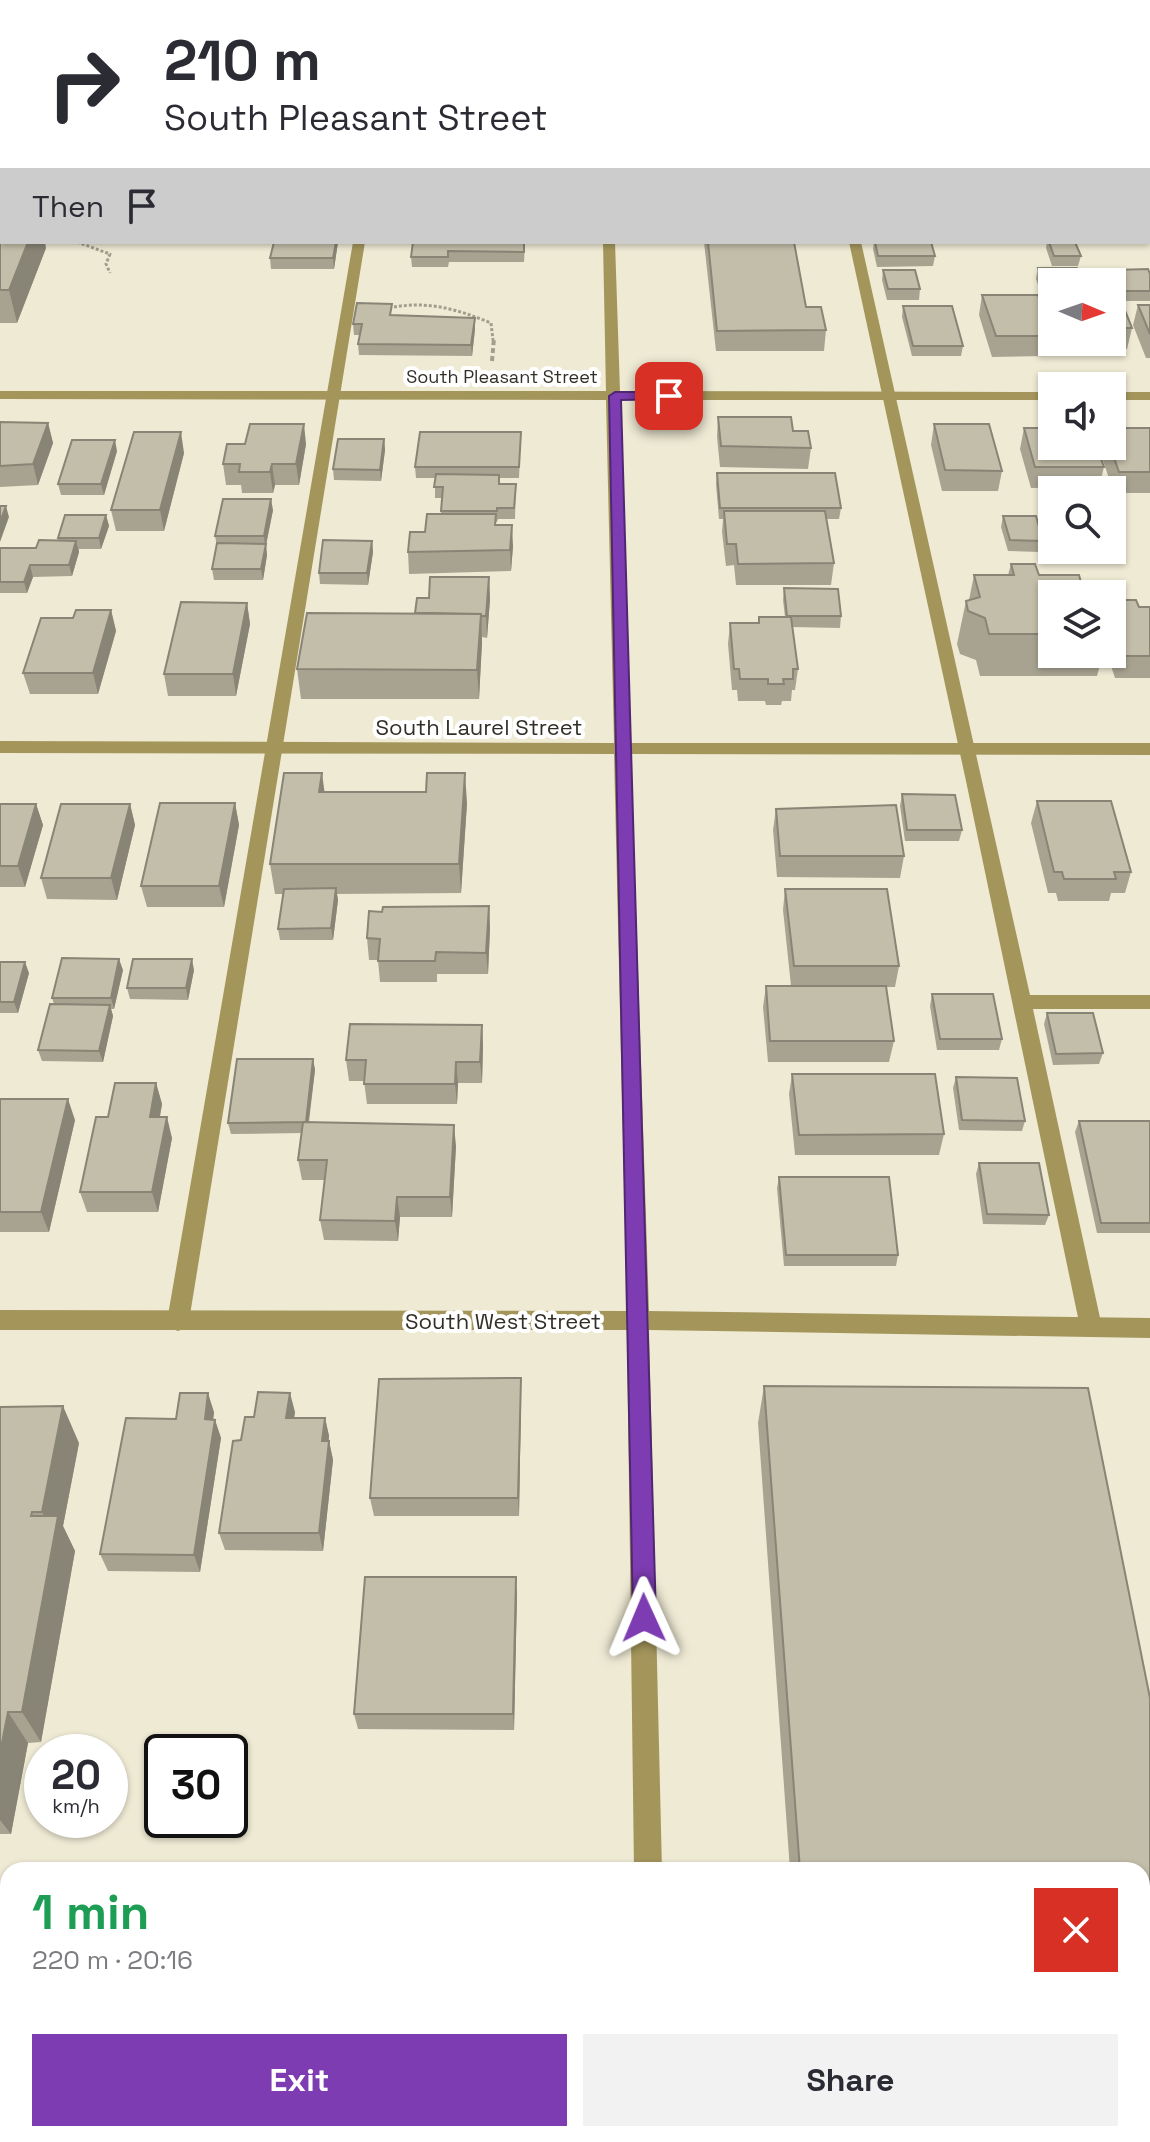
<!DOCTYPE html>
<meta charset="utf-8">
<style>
body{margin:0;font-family:"Space Grotesk",sans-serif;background:#f2f2f3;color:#2b2b33;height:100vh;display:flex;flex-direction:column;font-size:30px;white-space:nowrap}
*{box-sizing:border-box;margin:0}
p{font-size:26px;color:#7c7c81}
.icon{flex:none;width:44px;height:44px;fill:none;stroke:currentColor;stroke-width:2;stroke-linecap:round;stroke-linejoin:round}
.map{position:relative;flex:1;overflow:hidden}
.panel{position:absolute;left:0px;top:1862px;width:1150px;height:280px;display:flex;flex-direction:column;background:#fff;border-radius:24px 24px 0 0;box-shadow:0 2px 6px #0004}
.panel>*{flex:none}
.hud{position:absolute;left:0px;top:0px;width:1150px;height:244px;box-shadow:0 2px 6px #0004;background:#fff;color:#2b2b33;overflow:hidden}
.needle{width:52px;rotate:92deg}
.tools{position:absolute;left:1038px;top:268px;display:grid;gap:16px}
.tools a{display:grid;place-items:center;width:88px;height:88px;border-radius:0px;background:#fff;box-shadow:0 2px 6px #0004;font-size:40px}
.speed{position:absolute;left:24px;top:1734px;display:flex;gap:16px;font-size:40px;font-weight:700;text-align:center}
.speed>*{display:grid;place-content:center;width:104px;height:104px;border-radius:50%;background:#fff;box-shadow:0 2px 6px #0004;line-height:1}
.speed small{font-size:20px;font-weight:400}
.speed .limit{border:4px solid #111;border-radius:12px;background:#fff;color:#111}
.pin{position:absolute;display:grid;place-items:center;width:68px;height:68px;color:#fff;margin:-34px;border-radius:16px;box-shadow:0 4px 12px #0006}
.me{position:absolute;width:88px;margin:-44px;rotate:359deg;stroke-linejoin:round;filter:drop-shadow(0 0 6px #0008)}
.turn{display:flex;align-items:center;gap:28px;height:168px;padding:0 32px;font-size:36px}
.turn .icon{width:104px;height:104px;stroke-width:2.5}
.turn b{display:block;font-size:56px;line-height:68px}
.then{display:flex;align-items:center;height:76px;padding:0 32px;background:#0003;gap:16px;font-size:30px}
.round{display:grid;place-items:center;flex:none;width:84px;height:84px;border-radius:0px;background:#f2f2f3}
.overview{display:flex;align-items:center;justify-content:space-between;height:136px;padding:0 32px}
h1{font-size:48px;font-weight:600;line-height:60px;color:#1e9e55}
.button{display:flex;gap:16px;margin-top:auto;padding:16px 32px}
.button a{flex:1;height:92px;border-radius:0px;background:#7d3cb1;color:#fff;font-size:32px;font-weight:600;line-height:92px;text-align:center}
.button a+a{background:#f2f2f3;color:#2b2b33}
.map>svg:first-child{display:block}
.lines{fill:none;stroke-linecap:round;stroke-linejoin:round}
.path-far1{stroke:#a19e8d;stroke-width:3;stroke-dasharray:3 2;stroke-linecap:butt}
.path{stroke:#a19e8d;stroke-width:4;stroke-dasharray:5 3;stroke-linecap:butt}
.service{fill:#a4965b;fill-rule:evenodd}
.minor{fill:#a4965b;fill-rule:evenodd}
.wall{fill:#a8a391}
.shaded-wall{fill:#888576}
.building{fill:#c3bea9;stroke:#888576;stroke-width:2}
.route{fill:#7d3cb1;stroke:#512773;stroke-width:2}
.labels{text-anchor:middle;stroke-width:8;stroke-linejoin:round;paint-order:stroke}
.far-street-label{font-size:18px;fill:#312f27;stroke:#fff}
.street-label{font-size:22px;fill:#312f27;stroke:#fff}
</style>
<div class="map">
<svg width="1150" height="2142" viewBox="0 0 1150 2142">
<rect width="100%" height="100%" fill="#efead4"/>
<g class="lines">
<path class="path-far1" d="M77,242L110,254L106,264L110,273
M389,308C426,300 457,309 491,323L493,340"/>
<path class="path" d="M492,361L494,338"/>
<path class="service" d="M395,0H405V2H395Z
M353,242H365L189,1321L186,1328L178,1331L170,1328L167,1321Z
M849,242H861L1030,995H1150V1009H1033L1102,1327L1099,1334L1091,1337L1083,1334L1080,1327L966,781Z"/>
<path class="minor" d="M599,0H609V2H599Z
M1148,163H1150V169H1148Z
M603,242H615L620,391L1052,392V400H620L631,743H1150V755L631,754L649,1311L1150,1318V1338L649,1330L662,1870H634L627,1330H0V1310L627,1311L614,754L0,753V741L614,743L606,400L0,399V391H606Z
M1112,392H1150V400H1112Z
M638,2134H668V2142H638Z"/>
</g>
<path class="wall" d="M417,0H525V2H416Z
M1148,5H1150V72H1148Z
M0,47L2,242L46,248L17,323H0Z
M1148,109L1150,113V130L1148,137Z
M1148,190H1150V215L1148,210Z
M246,242H267V243Z
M338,242L334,269H271L270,258Z
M525,242L524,262H449L448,267H412L411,257Z
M704,242H794L806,307L826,330L824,351H716Z
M874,242H931L935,256L933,266L877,267L873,249Z
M1047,242H1075L1081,256L1078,266H1052L1046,248Z
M1038,268L1052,282V298H1043L1036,279Z
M883,270L920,289L919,300H887L882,280Z
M1115,270L1150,274V301H1121L1112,280Z
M982,295L1052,335L1048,356L992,357L979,315Z
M1112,298L1132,328L1127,349H1069L1066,342H1112Z
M1138,305H1150V358H1146L1133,325Z
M903,306L963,346L961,356H912L902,317Z
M393,315L475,318V329L472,356L359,355L358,344L360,335H354L353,324Z
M718,417L811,448L808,469L720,467L717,437Z
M0,422L48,423L53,443L38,485L0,487Z
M934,424L1002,471L998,491H942L931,445Z
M1024,428L1104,467L1099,487L1031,488L1020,449Z
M1150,428V493H1114L1099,449V446H1112Z
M521,432L519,478H499V484H516L515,519H498L497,522H496V525L513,546L511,571L409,574L408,552L441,514L442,498H435V478H416L415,467Z
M384,439L385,450L381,481L334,480L333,469Z
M306,444L299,485H275L273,493H242L241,485H226L223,464Z
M117,451L104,495H61L58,484Z
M184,453L164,531H116L111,510Z
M717,473L841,508L839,519H826L834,563L831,585H736L734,565L726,566L722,532L723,519H719L716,484Z
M273,510L266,545L267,555L263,580H214L212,569L217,546L215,536Z
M1040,514H1052V550L1090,551L1043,550L1042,544L1040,552L1008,551L1001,527L1003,516L1038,522Z
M106,515L109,526L101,549H79V552L72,576L33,577L27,593H0V548H36L58,541V538Z
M372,541L373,552L368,585L320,584L319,573Z
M1011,564L1039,575L1052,594V654H1103L1097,676H980L976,660L960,654L957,644L966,601L969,600L974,575H1008Z
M489,577L490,599L487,638L482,637L479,699H301L297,669L415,614L429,598Z
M784,588L841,616L840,628L792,627L798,669L795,690H792L791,701H782L781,705H766L765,701H738L737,690H732L728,644L730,623H758L759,617H785L783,600Z
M1112,600L1139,607H1150V678H1115L1107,654H1112Z
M247,603L250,624L236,696H168L164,674Z
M111,610L116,631L98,694H30L23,673L73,618Z
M324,792L467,803L461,893L337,894L338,900L333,940H280L278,929L283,894H275L270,864Z
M902,794L962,830L959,841H905L900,806Z
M1037,801L1131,872L1125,893H1111L1109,901H1058L1056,893H1048L1031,823Z
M235,803L239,825L224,907H147L141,886Z
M0,804H36L43,825L25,887H0Z
M130,804L135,825L117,900L47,899L41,878Z
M776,809L904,856L900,878L777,877L773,830Z
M785,889L899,966L895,987H886L894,1041L889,1062H768L763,1007L766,986H791L783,910Z
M489,906L490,928L488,974H437V982H380L378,960H369L367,938L382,912Z
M0,962L29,973L18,1013H0Z
M123,970L114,1009H111L113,1016L103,1062L42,1061L38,1050L54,1004L52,998Z
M194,970L188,1000L130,999L127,988Z
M932,994L1002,1039L999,1050H937L930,1006Z
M1047,1013L1103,1053L1099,1064L1053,1065L1044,1024Z
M482,1025L483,1046L482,1083H458L457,1104H367L364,1081H349L346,1060Z
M313,1059L315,1070L309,1122L456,1146L452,1217H400L398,1241L324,1240L320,1220L325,1180H302L298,1160L302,1133L231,1134L228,1123Z
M792,1074L944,1134L939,1155H795L789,1094Z
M956,1077L1025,1121L1022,1131L959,1130L953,1088Z
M156,1083L162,1104L160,1117L172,1138L158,1212H87L80,1192L108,1117Z
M0,1099L75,1120L49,1232H0Z
M1079,1121H1150V1233H1097L1075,1132Z
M979,1163L1049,1215L1045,1225L983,1224L976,1174Z
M779,1177L898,1255L896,1266H784L777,1188Z
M521,1378V1397L519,1516H374L370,1498Z
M764,1386L1088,1388L1150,1698V2142H862L818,2134H1142V1870H790L758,1423Z
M0,1407L79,1443L63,1526L75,1551L41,1742L28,1743L11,1834H0Z
M214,1412L213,1420H215L221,1438L200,1572L108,1571L100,1554L176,1419Z
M295,1412L294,1418H325L329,1436V1441L333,1460L323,1551L225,1550L219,1533L241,1440Z
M517,1594L514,1730L358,1729L354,1714Z"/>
<path class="shaded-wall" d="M2,75V109L0,110V76Z
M26,242H45L46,248L17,323L9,290Z
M336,242H338L334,269L333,258Z
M475,318V329L472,356L471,345Z
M48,423L53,443L38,485L33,464Z
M304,424L306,444L299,485L296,464Z
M181,432L184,453L164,531L160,510Z
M384,439L385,450L381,481L380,470Z
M115,440L117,451L104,495L101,484Z
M272,464L275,485L273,493L270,472Z
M271,499L273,510L266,545L267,555L263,580L261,569L265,546L264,536Z
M6,506L9,517L0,542V522Z
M106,515L109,526L101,549L99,538Z
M512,525L513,546L511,571L510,550Z
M76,541L79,552L72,576L69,565Z
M372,541L373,552L368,585L367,573Z
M30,565L33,577L27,593L24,582Z
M489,577L490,599L487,638L486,616Z
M247,603L250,624L236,696L233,674Z
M111,610L116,631L98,694L93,673Z
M481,614L482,644L479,699L477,670Z
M322,773L326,803L319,792Z
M465,773L467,803L461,893L459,864Z
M235,803L239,825L224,907L219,886Z
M36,804L43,825L25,887L18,866Z
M130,804L135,825L117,900L111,878Z
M336,888L338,900L333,940L331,928Z
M489,906L490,928L488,974L486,953Z
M119,959L123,970L114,1009L111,998Z
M192,959L194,970L188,1000L186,988Z
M25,962L29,973L18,1013L14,1002Z
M110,1005L113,1016L103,1062L99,1051Z
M482,1025L483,1046L482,1083L480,1062Z
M313,1059L315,1070L307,1133L305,1122Z
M456,1062L458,1083L457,1104L455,1084Z
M156,1083L162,1104L156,1137L150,1117Z
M68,1099L75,1120L49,1232L41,1212Z
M167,1117L172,1138L158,1212L152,1192Z
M454,1125L456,1146L452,1217L450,1197Z
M397,1197L400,1217L398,1241L395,1221Z
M521,1378V1397L519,1516L518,1498Z
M208,1393L214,1412L211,1438L205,1419Z
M290,1393L295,1412L291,1436L286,1418Z
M63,1406L79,1443L63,1526L75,1551L41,1742L22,1712L55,1537L42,1512Z
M325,1418L329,1436L326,1459L322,1441Z
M215,1420L221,1438L200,1572L194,1555Z
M329,1441L333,1460L323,1551L319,1533Z
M516,1577L517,1594L514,1730L513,1714Z
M8,1712L28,1743L11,1834L0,1820V1753Z
M8,1970V2113L0,2142V2013Z"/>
<path class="building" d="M417,0H441V2H416Z
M465,0H524V2H465Z
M689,0H741V2H689Z
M1148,5H1150V32H1148Z
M1148,46H1150V62H1148Z
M0,47L2,48V75L0,76Z
M1148,78H1150V89H1148Z
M2,95V242H28L9,290H0V96Z
M274,242H336L333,258H270Z
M413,242H524V252L448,251V257H411Z
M708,242H794L806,307H821L826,330L717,331Z
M875,242H931L935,256H878Z
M1049,242H1075L1081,256H1054Z
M1038,268H1077L1082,282H1052V287H1045Z
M1148,269L1150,274V291H1124L1115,270Z
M883,270H915L920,289H888Z
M982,295H1038L1052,336H996Z
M1112,298H1120L1132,328H1112Z
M357,303L392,304L390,315L475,318L471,345L358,344L362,324H353Z
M1138,305H1150V334Z
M903,306H952L963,346H913Z
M718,417H791L793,431H808L811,448L721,446Z
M0,422L48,423L33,464L0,466Z
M250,424H304L296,464H272L270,472H239L240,464H223L227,444H245Z
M934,424H989L1002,471L945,470Z
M1024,428H1052V446H1096L1104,467H1035Z
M1112,428H1150V472H1119L1110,446H1112Z
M134,432H181L160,510H111Z
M420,432H521L519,467H415Z
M338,439H384L380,470L333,469Z
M72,440H115L101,484H58Z
M717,473H835L841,508H720Z
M436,474L499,475V484H516L514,508H497V511H441L443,487H434Z
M223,499H271L264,536H215Z
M0,506H6L0,522Z
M724,511H825L834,563L738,564L736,544H727Z
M427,514H496L495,525H512L510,550L408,552L410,532H425Z
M1040,514H1052V539H1046Z
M65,515H106L99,538H58Z
M1003,516H1036L1043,541L1010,540Z
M39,540L76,541L69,565H30L24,582H0V548H36Z
M323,540L372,541L367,573H319Z
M217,543L266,544L261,569H212Z
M1011,564H1035L1039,575H1079L1084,594H1052V634H989L985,618L968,611L966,601L980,597L974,575H1014Z
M430,577H489L486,616H481V614L415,613L417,598H429Z
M784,588L838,589L841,616H787Z
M1112,600H1136L1139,607H1150V656H1121L1112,628Z
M181,602L247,603L233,674H164Z
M76,610H111L93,673H23L41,618H73Z
M307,613L481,614L477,670L297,669Z
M759,617H791L798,669H793V679H783L784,684H768V679H740L739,669H734L730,623H759Z
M284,773H322L319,792H426L427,773H465L459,864H270Z
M902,794L955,795L962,830H907Z
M1037,801H1111L1131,872H1114L1116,879H1064L1062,872H1054Z
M160,803H235L219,886H141Z
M0,804H36L18,866H0Z
M61,804H130L111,878H41Z
M896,805L904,856H780L776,809Z
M336,888L331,928L278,929L284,889Z
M785,889H887L899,966H794Z
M489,906L486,953L436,952L435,961H378L380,939L367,938L369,911L382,912L383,907Z
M62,958L119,959L111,998H52Z
M133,959H192L186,988H127Z
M0,962H25L14,1002H0Z
M766,986H886L894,1041H770Z
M932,994H993L1002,1039H940Z
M50,1004L110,1005L99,1051L38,1050Z
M1047,1013H1093L1103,1053L1056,1054Z
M350,1024L482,1025L480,1062H456L455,1084H364L366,1060H346Z
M237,1059H313L306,1122L228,1123Z
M792,1074H935L944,1134L799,1135Z
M956,1077L1017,1078L1025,1121L962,1120Z
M115,1083H156L150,1117H167L152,1192H80L96,1117H108Z
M0,1099H68L41,1212H0Z
M1079,1121H1150V1223H1101Z
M303,1122L454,1125L450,1197H397L395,1221L320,1220L327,1160H298Z
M979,1163H1039L1049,1215L987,1214Z
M779,1177H889L898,1255H786Z
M521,1378L518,1498H370L379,1379Z
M764,1386L1088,1388L1150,1698V2142H937L923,2134H1142V1870H800Z
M258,1392L290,1393L286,1418H325L322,1441H329L319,1533H219L233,1441L241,1440L245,1417H254Z
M180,1393H208L205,1419L215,1420L194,1555L100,1554L126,1418L176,1419Z
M63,1406L42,1512H32L31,1516H58L22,1712H8L0,1753V1407Z
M365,1577H516L513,1714H354Z
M0,1933H8V1970L0,2013Z
M8,2090V2134H387V2142H0V2134Z"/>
<path class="route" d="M669,392L674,393V399L621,400L656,1618L652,1626L644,1629L636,1626L633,1618L609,396L615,392Z"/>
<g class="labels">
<g class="far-street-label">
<text x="502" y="383">South Pleasant Street</text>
</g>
<g class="street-label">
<text x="479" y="735">South Laurel Street</text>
<text x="503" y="1329">South West Street</text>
</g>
</g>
</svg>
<div class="tools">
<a><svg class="needle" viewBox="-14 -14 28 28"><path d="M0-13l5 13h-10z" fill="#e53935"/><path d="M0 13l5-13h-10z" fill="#7c7c81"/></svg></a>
<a><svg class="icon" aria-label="sound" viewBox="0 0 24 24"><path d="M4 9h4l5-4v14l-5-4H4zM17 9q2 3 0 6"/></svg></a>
<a><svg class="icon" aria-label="search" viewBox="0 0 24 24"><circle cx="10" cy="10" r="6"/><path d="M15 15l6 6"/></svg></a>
<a><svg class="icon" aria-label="layers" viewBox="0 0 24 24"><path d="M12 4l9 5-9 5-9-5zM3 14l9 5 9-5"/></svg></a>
</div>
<div class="speed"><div>20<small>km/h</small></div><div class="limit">30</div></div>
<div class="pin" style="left:669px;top:396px;background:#d93025"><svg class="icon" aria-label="arrive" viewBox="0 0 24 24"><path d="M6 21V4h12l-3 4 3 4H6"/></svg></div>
<svg class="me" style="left:644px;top:1618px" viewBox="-20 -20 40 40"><path d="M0-17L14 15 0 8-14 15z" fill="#7d3cb1" stroke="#fff" stroke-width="4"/></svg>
<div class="hud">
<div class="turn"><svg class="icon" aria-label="right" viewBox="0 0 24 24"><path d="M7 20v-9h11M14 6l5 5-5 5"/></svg><div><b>210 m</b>South Pleasant Street</div></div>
<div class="then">Then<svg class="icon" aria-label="arrive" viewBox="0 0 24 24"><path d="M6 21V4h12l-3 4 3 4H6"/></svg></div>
</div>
<section class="panel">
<div class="overview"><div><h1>1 min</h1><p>220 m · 20:16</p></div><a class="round" style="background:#d93025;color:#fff"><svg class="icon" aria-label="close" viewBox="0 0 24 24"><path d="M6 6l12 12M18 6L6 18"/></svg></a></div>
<div class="button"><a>Exit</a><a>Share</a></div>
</section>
</div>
